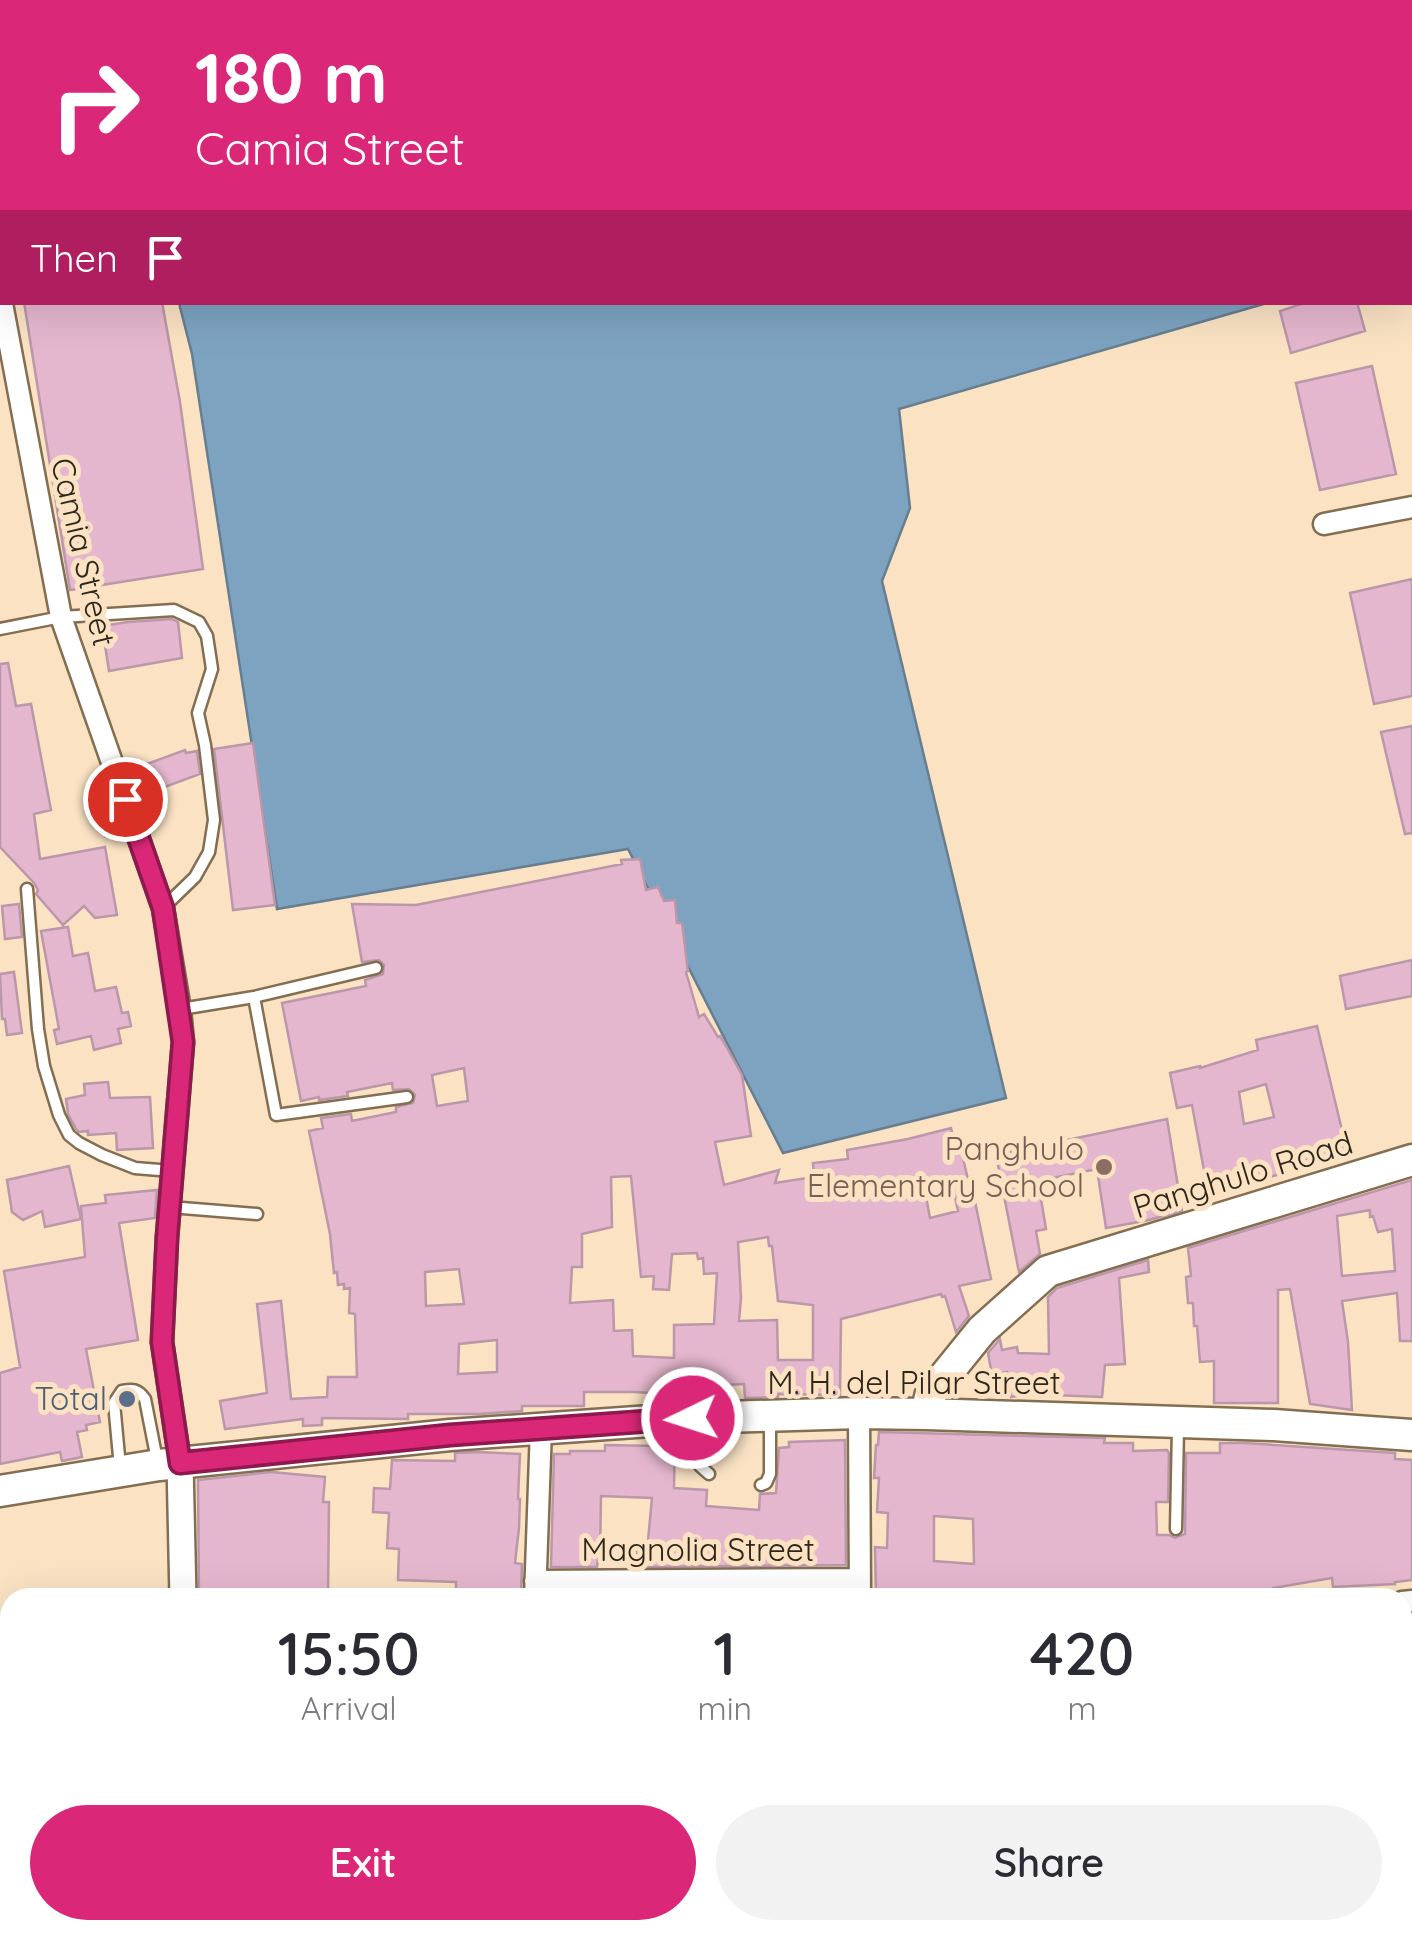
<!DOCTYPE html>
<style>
body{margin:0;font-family:Quicksand,sans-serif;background:#f2f2f3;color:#2b2b33;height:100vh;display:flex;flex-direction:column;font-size:38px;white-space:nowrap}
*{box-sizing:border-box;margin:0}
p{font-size:32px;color:#7c7c81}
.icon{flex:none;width:55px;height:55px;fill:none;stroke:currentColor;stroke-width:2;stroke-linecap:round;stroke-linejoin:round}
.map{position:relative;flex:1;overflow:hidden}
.drawer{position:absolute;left:0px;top:1588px;width:1412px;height:352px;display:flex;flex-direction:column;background:#fff;border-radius:30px 30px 0 0;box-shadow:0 10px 40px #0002}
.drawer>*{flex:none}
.guide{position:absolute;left:0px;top:0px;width:1412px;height:305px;box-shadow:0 10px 40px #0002;background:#db2777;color:#fff;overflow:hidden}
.pin{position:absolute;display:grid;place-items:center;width:85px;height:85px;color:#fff;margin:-42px;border:5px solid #fff;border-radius:50%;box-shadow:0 2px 10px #0007}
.me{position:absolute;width:110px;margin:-55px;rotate:266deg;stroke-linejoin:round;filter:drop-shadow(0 0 8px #0008)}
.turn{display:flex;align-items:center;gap:35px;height:210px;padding:0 30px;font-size:45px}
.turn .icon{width:130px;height:130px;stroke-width:2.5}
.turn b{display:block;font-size:70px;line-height:85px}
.then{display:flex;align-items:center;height:95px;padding:0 30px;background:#0003;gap:20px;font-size:38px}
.eta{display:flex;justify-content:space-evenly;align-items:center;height:170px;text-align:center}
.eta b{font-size:60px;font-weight:600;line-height:70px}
.button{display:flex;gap:20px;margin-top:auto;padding:20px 30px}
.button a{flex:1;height:115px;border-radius:60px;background:#db2777;color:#fff;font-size:40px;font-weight:600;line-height:115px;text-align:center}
.button a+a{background:#f2f2f3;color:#2b2b33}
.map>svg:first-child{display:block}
.water{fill:#7da3c1;stroke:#667e8f;stroke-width:2.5}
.building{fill:#e5b7ce;stroke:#ba97a9;stroke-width:2.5;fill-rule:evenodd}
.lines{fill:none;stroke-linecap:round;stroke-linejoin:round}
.service-casing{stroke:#836e52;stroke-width:15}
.minor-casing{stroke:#836e52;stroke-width:25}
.tertiary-casing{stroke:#836e52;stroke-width:30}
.secondary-casing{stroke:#836e52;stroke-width:35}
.service{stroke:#fff;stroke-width:10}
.minor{stroke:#fff;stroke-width:20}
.tertiary{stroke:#fff;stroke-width:25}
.secondary{stroke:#fff;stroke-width:30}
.route-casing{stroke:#8e194d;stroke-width:25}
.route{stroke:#db2777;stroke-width:18}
.education-dot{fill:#8d6e63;stroke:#fae2c3;stroke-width:4}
.service-dot{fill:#5c6f8a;stroke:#fae2c3;stroke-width:4}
.labels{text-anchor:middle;stroke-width:10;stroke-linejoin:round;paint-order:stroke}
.street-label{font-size:32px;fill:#2f261a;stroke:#fae2c3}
.education-label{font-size:32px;fill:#785e54;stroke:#fae2c3;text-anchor:end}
.service-label{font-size:32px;fill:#4e5e75;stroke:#fae2c3;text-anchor:end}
</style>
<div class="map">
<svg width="1412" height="1938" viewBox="0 0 1412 1938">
<rect width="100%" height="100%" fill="#fae2c3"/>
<path class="water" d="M158,0H1412V135H1410V2H158Z
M179,303H1267L899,409L910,508L882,581L1006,1098L783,1153L628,849L277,909L192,354Z"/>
<path class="building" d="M24,302H162L180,402L203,569L70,590Z
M1307,302H1357L1365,331L1291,353L1280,311Z
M1372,366L1396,474L1320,490L1296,383Z
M1412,579V696L1374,704L1350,593Z
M172,619L178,622L182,658L109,671L102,626L128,622Z
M8,663L16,706L31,704L51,810L34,814L40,859L105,847L117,915L95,918L84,906L63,925L36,894L38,890L34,883L0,847V664Z
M1412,726V833L1405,834L1381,732Z
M253,743L275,905L233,910L214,749Z
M185,750L186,753L197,751L200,774L154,791L144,765Z
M640,859L646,890L658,887L664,901L675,900L677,923H682L688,971L686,972L699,1017L704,1014L718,1037L720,1036L726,1046L742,1075L751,1136L715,1142L724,1185L779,1170L775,1183L814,1177L813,1163L848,1159L847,1150L908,1139L951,1128L956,1151L961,1150L970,1188L972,1187L991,1279L959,1286L969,1316L956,1332L945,1296L942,1297L941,1294L841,1319L840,1395L778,1394V1397L745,1398L744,1384L705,1386V1399L683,1400V1395L634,1392H584V1406H522V1411L479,1414H408V1419L322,1418V1425L303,1426V1419L225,1429L220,1401L267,1393L257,1304L281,1301L291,1399L327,1397L328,1377H357L355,1314L349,1313L350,1288L344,1289V1284L338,1285L337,1272L334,1273L330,1234L309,1131L323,1128L321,1118L351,1114L352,1121L396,1112V1107L413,1103L415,1095L409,1089L393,1090L392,1083L347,1092L348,1096L319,1100V1097L301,1101L282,1003L366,986L365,980L383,974L384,965L379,960L362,962L352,904L416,905L622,864L621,860ZM464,1068L468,1101L437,1106L432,1075ZM631,1176L641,1277L654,1276L653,1289L669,1290L672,1254L697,1253L698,1259L703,1258L704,1274L717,1273L714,1324L674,1325V1358L633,1356L632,1330L614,1331L613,1300L570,1303L572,1267H582V1234L612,1227L611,1177ZM951,1179L958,1211L930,1218L924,1186ZM768,1237L769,1246H772L778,1301L813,1305V1360H778L777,1320L739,1321L741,1298L738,1242ZM459,1269L464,1304L426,1306L425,1272ZM497,1340V1372L458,1374L459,1344Z
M19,904L22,937L5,939L2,906Z
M68,927L73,956L88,953L95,991L116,987L122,1013L128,1012L131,1026L118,1029L121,1043L94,1050L91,1036L57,1044L54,1030L59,1029L41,931Z
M1412,960V996L1346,1009L1340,976Z
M14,972L22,1033L7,1035L5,1019H2L0,974Z
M1317,1026L1347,1151L1283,1166L1285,1173L1256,1180V1183L1208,1192L1192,1105L1177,1108L1170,1073L1200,1066V1068L1258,1050L1256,1040ZM1266,1084L1274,1117L1244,1124L1239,1092Z
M108,1082L110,1098L150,1097L153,1148L117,1150L116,1133L88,1135V1131L79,1132L76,1129L68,1114L66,1099L85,1095L84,1084Z
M1167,1119L1182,1211L1149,1220L1106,1228L1097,1169L1038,1181L1046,1229L1036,1231L1040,1254L1019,1272L996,1155Z
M69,1166L81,1219L45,1227L42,1211L23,1220L12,1212L7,1180Z
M1412,1180V1341H1400L1397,1293L1342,1301L1348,1342L1352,1410L1310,1404L1290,1289L1278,1290V1403H1214V1361L1200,1362L1197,1326H1194L1193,1303H1188L1186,1277L1191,1276L1188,1248ZM1370,1210V1217L1373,1216L1378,1232L1392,1229L1395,1271L1342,1276L1337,1216Z
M157,1190L155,1218L119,1223L138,1340L86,1349L100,1422L86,1425L87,1430L77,1432L82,1457L62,1461L60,1452L0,1464V1373L20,1367L4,1271L85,1257L81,1206L106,1203L105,1195Z
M1148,1260L1149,1272L1119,1278L1125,1364L1105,1365L1102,1397L1028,1394L1011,1397L1007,1372L992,1375L988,1353L1000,1339L1002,1350L1017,1347L1018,1353L1049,1354L1048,1297L1057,1288Z
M879,1432L1105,1438L1104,1443H1133V1451L1167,1450L1169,1453L1168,1502H1156L1157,1535H1169L1175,1538L1185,1534L1186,1453H1220V1443H1244L1395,1453V1459L1412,1460V1580L1395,1582V1584L1333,1587L1332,1578L1273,1588V1592L1193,1598H1167V1590L1111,1593V1598H876L875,1547L887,1548L888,1513L877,1512L879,1478H874L876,1445H878ZM934,1516L973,1519L974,1564L934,1561Z
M660,1439L675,1440L674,1488L707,1490L706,1506L759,1510L760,1494L776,1493L779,1448L789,1447V1442L845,1440L846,1565L636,1567L637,1551H647L652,1498L601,1496L600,1558H598L597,1567H551L554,1454H570V1451H605V1445L659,1446Z
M478,1452L520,1454L518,1499H520L519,1528L515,1563L522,1564L521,1596L471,1593V1598H456V1582L398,1580L399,1549L387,1548L389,1513L373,1512L374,1488L390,1489L392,1460L455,1461V1453Z
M271,1472L325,1477L323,1502H329L328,1598H199L198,1480Z
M846,1593V1598H634V1594Z"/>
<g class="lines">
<g class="service-casing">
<path id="service" d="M0,75H2
M0,629L61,617L174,610L199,622L207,636L212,669L198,713L205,745L214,820L209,852L195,877L163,908
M27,889L38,1029L44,1066L59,1115L69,1135L79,1143L102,1155L135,1168L172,1171
M254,997L276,1115L407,1097
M181,1009L254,997L376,968
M170,1207L257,1214
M693,1419L700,1466L709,1474
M120,1467L114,1403L122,1391C133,1389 138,1389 145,1399L157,1460
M761,1485L766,1483L770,1474V1420
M1176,1529L1178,1428
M561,1938L562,1930"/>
</g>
<g class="minor-casing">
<path id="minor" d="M1,298L61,617L163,908L180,1009L183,1042L167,1237L162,1342L180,1463
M1324,524L1412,507
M859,1413L860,1598
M535,1581L860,1579
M535,1598L541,1428
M1402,1602L1412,1601
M1402,1813H1412
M798,1930L863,1938
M1004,1938L1005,1930"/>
</g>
<g class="tertiary-casing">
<path id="tertiary" d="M180,1463L183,1598
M111,1938L114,1930"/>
</g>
<g class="secondary-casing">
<path id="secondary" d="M926,1414L931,1393L982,1330L1048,1271L1412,1160
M0,1491L159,1465L450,1435L693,1418L859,1413L926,1414L1274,1425L1412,1435"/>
</g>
<use href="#service" class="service"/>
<use href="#minor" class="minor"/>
<use href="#tertiary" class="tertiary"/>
<use href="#secondary" class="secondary"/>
</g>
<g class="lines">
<g class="route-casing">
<path id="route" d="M125,799L163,908L183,1042L167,1237L162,1342L180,1463L450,1435L692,1418"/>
</g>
<use href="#route" class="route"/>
</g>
<circle class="education-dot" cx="1104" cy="1167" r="10"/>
<circle class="service-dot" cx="127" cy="1399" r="10"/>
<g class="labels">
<g class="street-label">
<text transform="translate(83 552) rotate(77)" y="11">Camia Street</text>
<text transform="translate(1243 1175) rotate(-17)" y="11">Panghulo Road</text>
<text x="914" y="1394">M. H. del Pilar Street</text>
<text x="698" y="1561">Magnolia Street</text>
</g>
<g class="education-label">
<text x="1084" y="1160">Panghulo<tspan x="1084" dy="37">Elementary School</tspan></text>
</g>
<g class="service-label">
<text x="107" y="1410">Total</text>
</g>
</g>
</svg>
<div class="pin" style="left:125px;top:799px;background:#d93025"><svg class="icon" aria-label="arrive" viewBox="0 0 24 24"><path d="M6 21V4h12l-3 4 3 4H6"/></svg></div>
<svg class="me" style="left:692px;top:1418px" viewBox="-20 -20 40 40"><circle r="17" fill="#db2777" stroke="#fff" stroke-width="3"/><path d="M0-11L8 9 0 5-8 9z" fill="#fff"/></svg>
<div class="guide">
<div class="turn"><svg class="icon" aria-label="right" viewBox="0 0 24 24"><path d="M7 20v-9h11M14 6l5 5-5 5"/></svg><div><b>180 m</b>Camia Street</div></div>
<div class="then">Then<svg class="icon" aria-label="arrive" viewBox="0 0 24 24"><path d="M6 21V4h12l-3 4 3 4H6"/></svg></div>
</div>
<section class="drawer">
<div class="eta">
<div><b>15:50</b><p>Arrival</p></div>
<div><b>1</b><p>min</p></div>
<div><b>420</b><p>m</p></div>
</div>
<div class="button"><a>Exit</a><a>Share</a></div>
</section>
</div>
